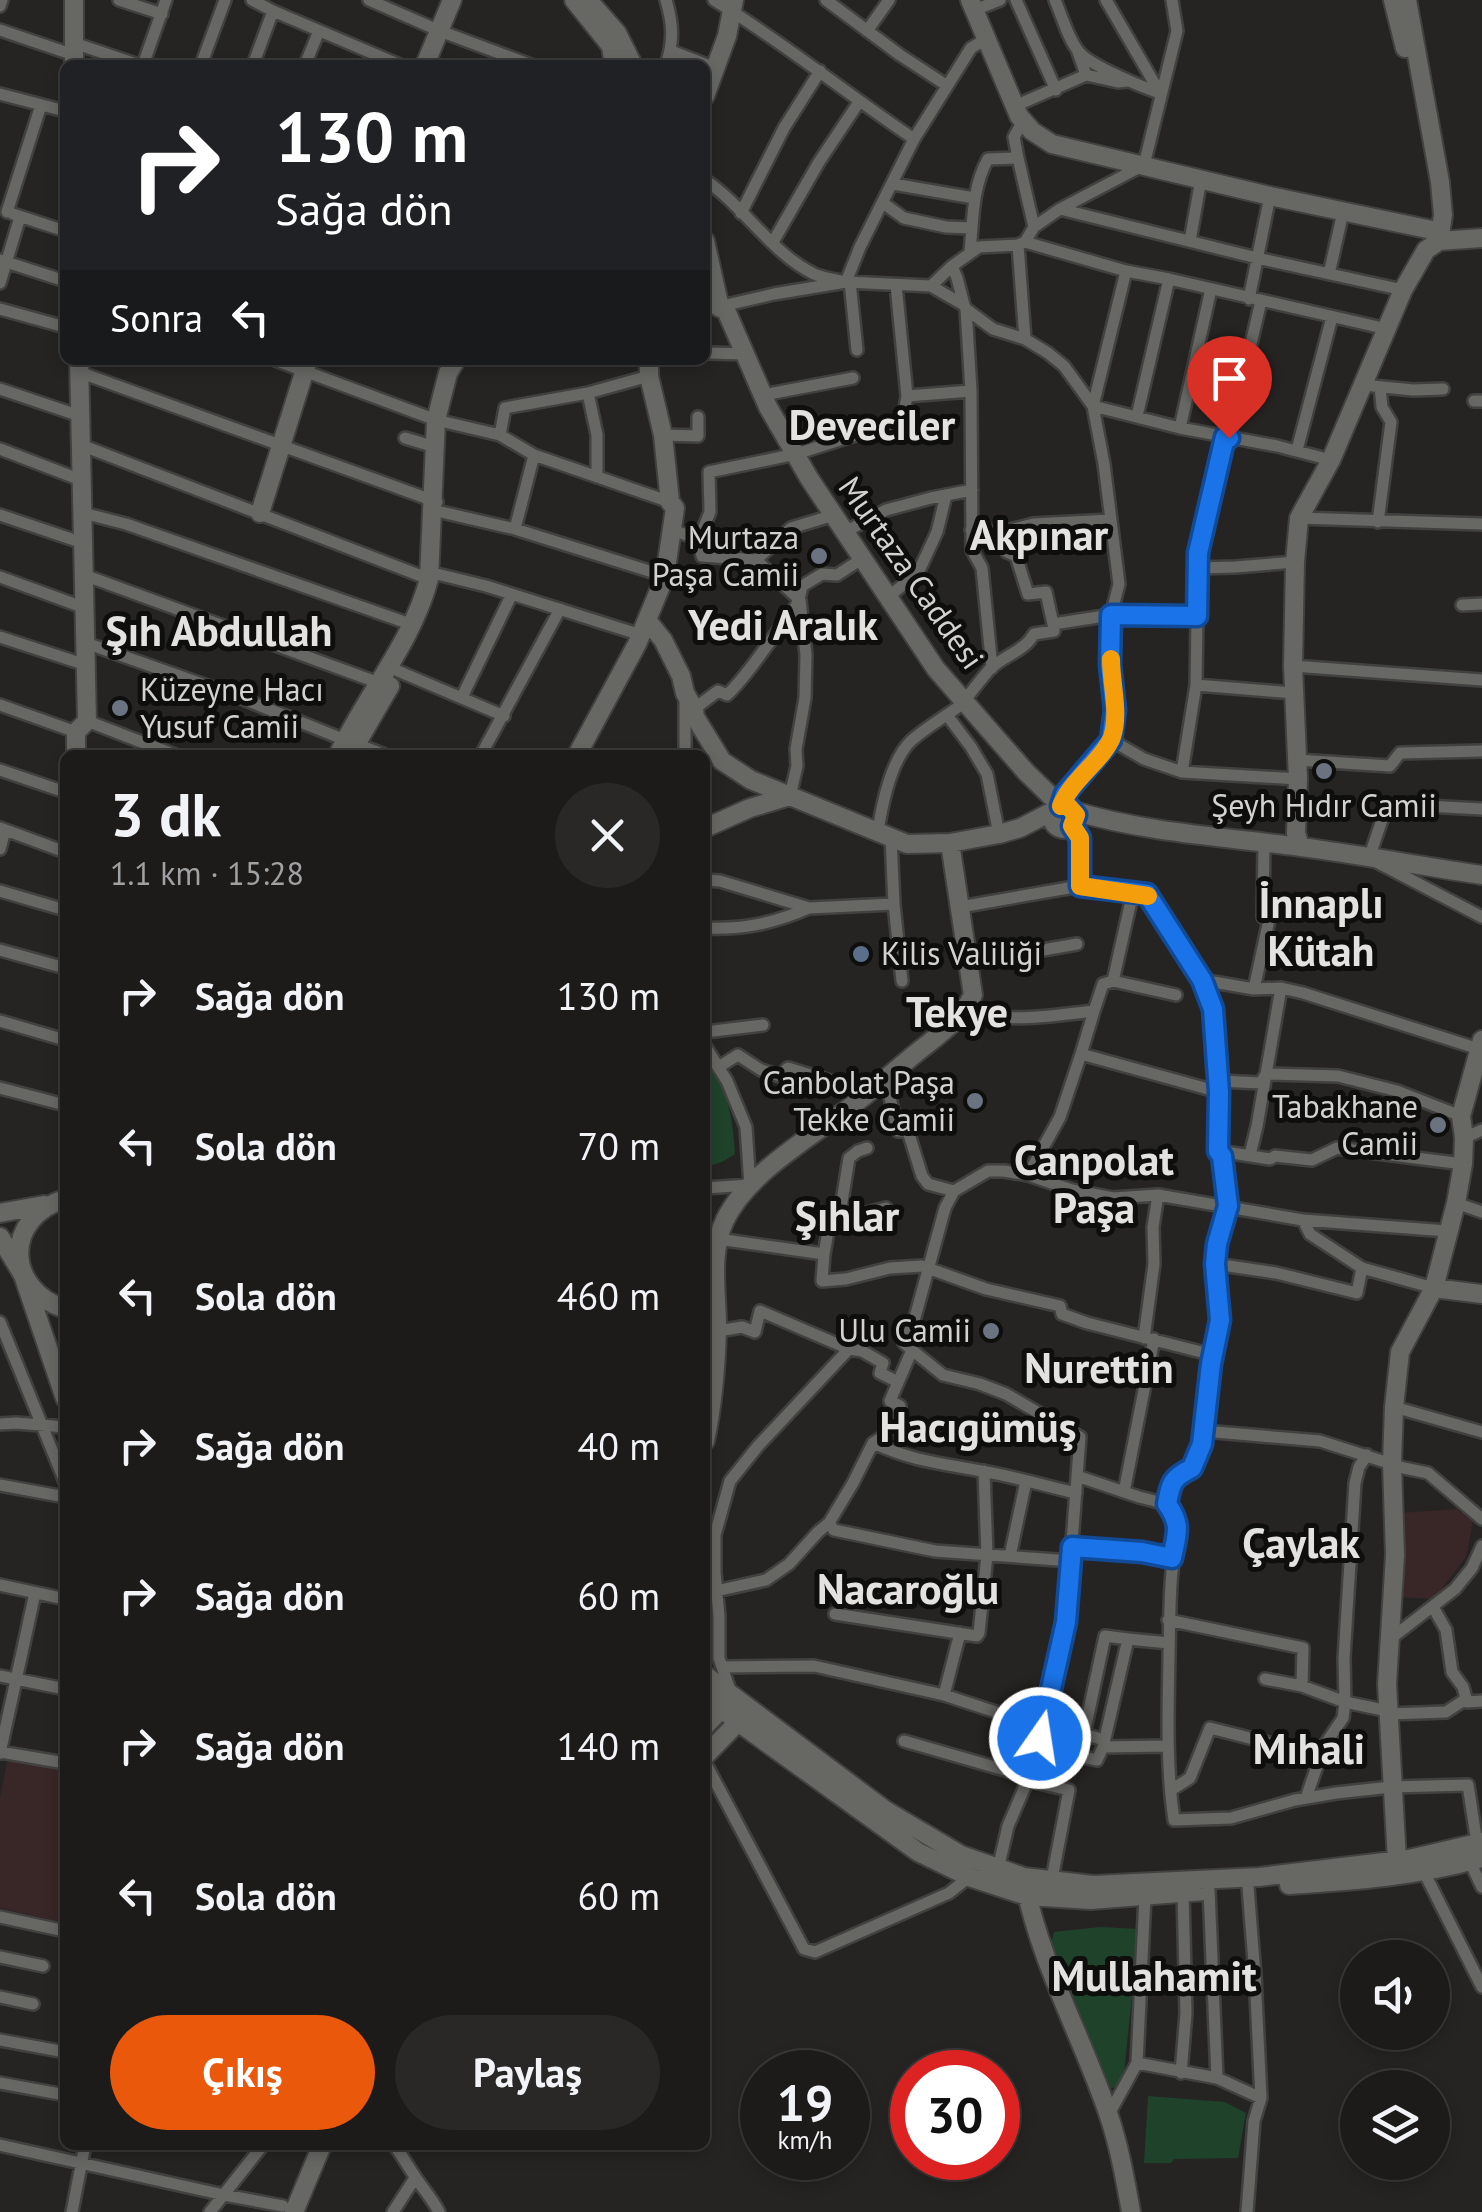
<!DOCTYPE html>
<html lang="tr">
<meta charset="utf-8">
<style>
body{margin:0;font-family:"PT Sans",sans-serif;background:#292827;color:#f1f3f6;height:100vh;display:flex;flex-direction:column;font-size:38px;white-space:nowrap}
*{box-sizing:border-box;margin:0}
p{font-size:32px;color:#a0a1a2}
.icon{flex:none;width:55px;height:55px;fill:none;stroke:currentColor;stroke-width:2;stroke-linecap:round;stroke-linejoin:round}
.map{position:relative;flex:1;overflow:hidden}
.details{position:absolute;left:60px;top:750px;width:650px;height:1400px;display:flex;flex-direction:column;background:#1c1b1a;border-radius:15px;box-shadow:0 5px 15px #0003,0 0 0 2px #3a3939}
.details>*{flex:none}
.guide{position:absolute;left:60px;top:60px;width:650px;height:305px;border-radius:15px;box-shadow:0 5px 15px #0003,0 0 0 2px #3a3939;background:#202124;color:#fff;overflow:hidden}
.buttons{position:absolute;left:1340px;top:1940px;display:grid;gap:20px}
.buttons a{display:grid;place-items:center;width:110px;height:110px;border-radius:50%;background:#1c1b1a;box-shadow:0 5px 15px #0003,0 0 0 2px #3a3939;font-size:50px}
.speed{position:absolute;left:740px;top:2050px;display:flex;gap:20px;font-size:50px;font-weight:700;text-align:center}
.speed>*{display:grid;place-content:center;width:130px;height:130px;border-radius:50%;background:#1c1b1a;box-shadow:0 5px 15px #0003,0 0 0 2px #3a3939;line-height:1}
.speed small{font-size:25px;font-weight:400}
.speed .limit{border:15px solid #d22;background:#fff;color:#111}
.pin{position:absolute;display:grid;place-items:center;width:85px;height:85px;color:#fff;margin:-102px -42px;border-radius:50% 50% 50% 0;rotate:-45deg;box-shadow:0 0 10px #0007}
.pin .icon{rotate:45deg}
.me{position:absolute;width:110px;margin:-55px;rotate:13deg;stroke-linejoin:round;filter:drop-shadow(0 0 8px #0008)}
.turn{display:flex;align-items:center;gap:35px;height:210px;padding:0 50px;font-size:45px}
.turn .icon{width:130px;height:130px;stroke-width:2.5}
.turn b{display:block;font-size:70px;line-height:85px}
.then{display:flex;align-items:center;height:95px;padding:0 50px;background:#0003;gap:20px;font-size:38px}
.round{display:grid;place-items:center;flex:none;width:105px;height:105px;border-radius:52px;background:#292827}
.overview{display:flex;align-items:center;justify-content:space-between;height:170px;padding:0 50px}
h1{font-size:60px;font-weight:600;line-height:75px}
.cta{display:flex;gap:20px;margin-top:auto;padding:20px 50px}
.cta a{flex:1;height:115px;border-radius:60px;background:#ea580c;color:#fff;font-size:40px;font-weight:600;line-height:115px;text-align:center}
.cta a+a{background:#292827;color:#f1f3f6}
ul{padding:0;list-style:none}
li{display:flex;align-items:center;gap:30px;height:150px;padding:0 50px}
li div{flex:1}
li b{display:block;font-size:38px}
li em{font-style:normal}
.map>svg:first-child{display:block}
.education{fill:#392627}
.green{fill:#1f422b}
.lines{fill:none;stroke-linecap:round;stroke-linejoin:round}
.street-casing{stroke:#41413f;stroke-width:16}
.secondary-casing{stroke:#41413f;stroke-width:22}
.street{stroke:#676764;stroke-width:11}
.secondary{stroke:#676764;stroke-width:18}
.route-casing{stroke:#114b97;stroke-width:25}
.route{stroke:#1a73e8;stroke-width:18}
.slow{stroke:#f59e0b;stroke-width:18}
.worship-dot{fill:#6b7280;stroke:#0e0e0d;stroke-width:4}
.service-dot{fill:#5c6f8a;stroke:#0e0e0d;stroke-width:4}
.labels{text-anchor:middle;stroke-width:10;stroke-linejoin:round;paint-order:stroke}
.poi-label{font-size:32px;fill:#d3d2d1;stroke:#0e0e0d;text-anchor:end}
.street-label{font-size:32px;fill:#d3d2d1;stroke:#0e0e0d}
.district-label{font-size:42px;font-weight:bold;fill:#e3e2df;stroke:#0e0e0d}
</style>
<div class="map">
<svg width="1482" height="2212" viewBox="0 0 1482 2212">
<rect width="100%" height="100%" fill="#252422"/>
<path class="education" d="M1457,1509L1473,1521L1466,1557L1434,1599L1398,1597L1400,1513Z
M8,1758L65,1769V1923L0,1908V1797Z"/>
<path class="green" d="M705,1063C729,1086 733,1123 735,1154L722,1162L705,1167Z
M1100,1927L1139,1929L1123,2082L1109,2090L1051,1944L1054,1932Z
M1148,2096L1225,2102L1246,2113L1238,2158L1174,2159L1171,2163H1144Z"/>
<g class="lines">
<g class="street-casing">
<path id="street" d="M119,0L162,14
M252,0L273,11L400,65
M369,0L440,31L531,65
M714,0C783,42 847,94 914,139
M826,0L900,55L946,85
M1016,0L1056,90
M1055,0C1062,16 1068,39 1079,52C1091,66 1142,87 1160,93
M1106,0L1160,93
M0,6L2,0
M975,10L1000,0
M0,30L74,55
M867,31L889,0
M74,43L139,65
M671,51L715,68
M1078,52L1086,75L1118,82L1127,81
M143,65L166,0
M201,65L225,0
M253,65L273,11
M305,65L319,31
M666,65C674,41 673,24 666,0
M0,94L65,111
M1015,106L1086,75
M1018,158L1034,227
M705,180C745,207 771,253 814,274C823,278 836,280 846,282L860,247L914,139L971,48L986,39
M893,184L974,198
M883,203L904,218L946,227L972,228
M1060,209L1257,258L1403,290
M7,212L41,105
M741,213L784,128L820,71
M13,214L65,231
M1190,241L1201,179
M773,242L819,162L859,102
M1025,242L1126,271L1169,279L1387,329
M970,252C973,221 972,187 988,159L1018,158L1014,137L1023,121
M0,260L65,281
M952,266L957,278L964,305
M1329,274L1343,212
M850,282L857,350
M0,283L20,217
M896,285L907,396
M931,286L952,266L979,247L1018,245
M1249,299L1270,196
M0,309L65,327
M966,309L971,391L972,550L982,568L992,668
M705,310L774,294L846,282L931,286L964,305L966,309L993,329L1025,339L1048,353L1064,366L1093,406L1180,428L1277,446L1331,460
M1025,339L1018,245L1025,242L1034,227L1060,209L1144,165L1177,31L1172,0
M705,351L710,353L745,354
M275,360L436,420L500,435L534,455L670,502
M79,372L437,502
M1373,386L1413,390L1443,389
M0,389L80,416
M588,393L597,435V477
M763,395L853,378
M1474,401H1482
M1137,416L1169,279
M1180,428L1211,289
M500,435L505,408L588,393L649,376
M663,435L698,436V417
M405,438L435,447
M1229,438L1261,301
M81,445L429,579
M0,449L81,480
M1297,450L1332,317
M441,512L515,529L665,576
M83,513L126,524L413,625
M0,515L83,543
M1299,518L1482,524
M1378,522L1391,422L1382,407L1380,387
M515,529L534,455
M672,530L699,539L702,556L756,560L791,528L834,515
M971,530L1006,531L1033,524L1111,520
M1006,531L1007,552L1016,556L1028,594L1046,592L1053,624
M845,532L886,510L931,498L972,490
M699,539L710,512L709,472L796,454L903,420L907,396L971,391
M756,560L800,600L806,655L805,698L796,749L797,766L790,796
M1196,568L1235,567L1295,562
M437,574L486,586L641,635
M84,575L379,683
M0,577L85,608
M888,597L918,573L937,532L946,495
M1462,605L1482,604
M0,637L86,665
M86,643L236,696L345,740
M1293,666L1482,680
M398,671L504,716
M1196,685L1293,693
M462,697L511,596
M685,698V755
M964,701C973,690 981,679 990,669C1004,655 1025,651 1034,634L1054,631L1053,624L1111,615L1197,616
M0,705L76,732
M694,709L718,691L727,695C748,675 762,651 781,627C792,613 799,605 802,586L822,574L837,575L863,558
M947,715L971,747L987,774L999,834
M87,721L175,755
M1111,740L1144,759L1182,772L1298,779
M357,744L385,755
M481,755L560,609
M1297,760L1390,766L1400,753L1482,751
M0,770L65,792
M1182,772L1196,685L1198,553L1225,437
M1061,806L1065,794L1111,740L1114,721L1111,665V615L1119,584L1104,464L1093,406L1126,271
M1482,809L1389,804L1385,811L1369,858L1482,917
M1072,826L1080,838V886L1147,895L1202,980L1211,1000L1217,1047L1219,1151L1221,1155L1227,1205L1217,1244L1215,1264L1220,1320L1211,1364L1202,1444L1192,1468C1179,1475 1165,1483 1167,1502C1168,1508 1176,1518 1179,1525C1169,1569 1170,1612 1169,1657C1168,1711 1166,1766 1174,1820L1231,1818L1295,1800L1336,1793L1391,1787L1468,1785L1477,1843
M0,828L65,852
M878,831C882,805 891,759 912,740C928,726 948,715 965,702
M891,838L894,904L902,981
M0,849L5,830
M705,880L720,881L809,908L894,904
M0,891L65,910
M960,907L1080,886
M705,928C743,930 774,923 809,908
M0,950L65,968
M969,957L1020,954L1077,944
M1202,980L1254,989L1281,988L1303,993L1479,1049
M1113,981L1176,995
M1254,989L1269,920L1263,917L1264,843
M1094,1011L1103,984L1113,981L1133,892
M965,1012C1007,1023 1051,1016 1094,1011L1081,1054L1219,1092
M0,1021L65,1040
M705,1032L763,1025
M705,1046L727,1081L746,1127L750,1185L705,1188
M720,1066L738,1055L761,1070L780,1076L788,1068L846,1086L858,1101
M885,1077L898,1131H908L922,1176L928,1184L954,1191
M1219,1081L1261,1083L1266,1074L1338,1076L1397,1091L1461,1116
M0,1088L65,1105
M1464,1138L1482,1130
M1219,1151L1270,1159L1275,1156L1312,1160L1337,1148L1463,1164
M1250,1155L1257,1126L1281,988
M1028,1175L1060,1117L1081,1054
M1456,1203L1482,1212
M839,1220L849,1158L858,1151L867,1148
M1303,1220L1447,1231
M718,1239L824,1254L829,1226L839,1220L886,1208
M824,1254L822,1281L846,1279L890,1268L922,1266L986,1289L1060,1306L1062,1314L1087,1323L1213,1355
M1215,1264L1276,1273L1357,1293L1362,1268
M0,1322L65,1482
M717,1325L724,1330L742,1327L755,1332L760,1311L849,1349L862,1351L883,1363L880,1373L898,1382
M1144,1338L1154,1264L1153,1227L1158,1195
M912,1350L943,1375L980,1384L1006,1394L1080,1437L1066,1621L1040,1738L1029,1777L1008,1826L998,1869
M1394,1407L1482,1432
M0,1424L16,1423L65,1427
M1204,1431L1320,1441L1404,1468L1428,1473L1482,1519
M873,1443C913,1461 939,1463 981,1471C1013,1476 1044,1486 1076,1493
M1077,1476L1139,1497L1167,1504
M0,1485L65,1497
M1124,1492L1154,1339
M829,1523L834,1530L935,1551L1071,1561
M1073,1547L1142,1552L1172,1557
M1010,1556L1026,1481
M0,1585L65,1599
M705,1590L716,1591L766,1580L789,1564L818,1532L829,1523L853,1483L873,1443L889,1433L900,1406L890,1401L912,1350L904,1343L914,1321L945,1208L954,1191L988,1171H1004L1028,1175L1072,1190L1113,1198L1158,1195L1303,1220L1310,1234L1362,1268L1434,1288
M1433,1607L1446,1630L1452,1672L1463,1687L1467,1702L1482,1701
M835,1614L977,1636L979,1633L987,1555L984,1471
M1168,1620L1303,1648L1302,1686
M1389,1640L1455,1589L1472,1568L1482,1546
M722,1667L814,1666L944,1695L1042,1727
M0,1676L65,1689
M1265,1679L1302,1686L1345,1702L1344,1658L1355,1483L1359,1467L1367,1455
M731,1693L719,1658V1616L715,1572V1535L730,1481L758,1446L849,1349
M944,1695L960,1633
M1388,1714L1446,1712L1466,1699
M1104,1740L1084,1734L1105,1636L1128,1639
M904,1741L1029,1777L1030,1781L1069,1790L1051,1884
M1037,1747L1097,1760L1103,1747L1128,1639L1169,1643
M1103,1747L1168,1746
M0,1752L65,1763
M0,1753L35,1593
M705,1762L804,1949L815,1952L949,1893L969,1877
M1171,1790L1190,1778L1210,1728L1281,1746L1318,1759
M1306,1798L1324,1746L1343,1718L1345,1702L1388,1711
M1470,1862L1482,1887
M1423,1870L1482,1987
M1209,1890L1217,2078
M0,1917L65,1931
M0,1957L43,1966
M0,1997L33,2004
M0,2040L65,2052
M1137,2063L1217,2078L1261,2098
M1181,2073L1186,2013L1183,1893
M0,2083L65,2095
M1109,2114L1137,2063L1145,1896
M0,2145L224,2195L283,2206
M394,2145C402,2155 407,2165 414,2175C422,2188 432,2198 439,2212
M72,2212L85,2145
M210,2212L263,2145
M393,2212L415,2178
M1247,2212L1254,2121L1261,2098L1255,1975L1248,1887"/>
</g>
<g class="secondary-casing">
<path id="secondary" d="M74,0V65
M574,0L611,46L614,65
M588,0L617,33L633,65
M970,0L1019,116L1032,131L1052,144L1270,196L1432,230L1439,241L1482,238
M1393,0L1405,48
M425,65L452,0
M705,96L727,36L734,0
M705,241L720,308H725L768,407L809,478L936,669L1026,772L1061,806
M260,513L308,360
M647,620L663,640L681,676L685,693L694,709L695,717L722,761L751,780L907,844L950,843L999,834L1020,828L1055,810
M358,741L390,686
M76,755V732L87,721L79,360
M338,755C366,695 412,643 429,579L436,420L448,373L456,360
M577,755L637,644L665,576L675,508L670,502L663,435L649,376V360
M1052 817a12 12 0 1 1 24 0a12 12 0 1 1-24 0Z
M1074,811C1148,833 1225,837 1301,847C1361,855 1422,866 1482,875
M705,828L750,808L790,796
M1300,847L1296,833L1298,779L1293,666L1295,562L1299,518L1331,460L1403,290L1426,250L1439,241L1443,215L1440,182L1407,0
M65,1199C3,1218 5,1289 65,1309
M0,1213L44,1205
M0,1237L23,1275L65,1398
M1434,1288L1482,1294
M705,1441C713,1404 716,1365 717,1327C717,1292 709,1253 725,1220C747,1174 809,1138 849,1108C872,1091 893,1072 915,1054C938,1035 960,1022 973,995L950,843
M705,1675L885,1810L961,1855L1024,1877L1093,1885L1259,1877L1409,1859L1482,1842
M705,1695L738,1722L918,1852L969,1877L1027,1896L1091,1900L1204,1891
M705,1726L729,1701
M705,1756L743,1717
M1397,1861L1387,1684L1395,1555L1392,1463L1394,1407L1400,1352L1434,1288L1456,1203L1463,1164L1464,1138L1461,1116L1482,1040
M1025,1885C1041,1964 1082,2037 1108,2113C1119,2145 1125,2178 1131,2212
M1289,1885C1353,1881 1420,1876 1482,1858
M294,2212L322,2145"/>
</g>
<use href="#street" class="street"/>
<use href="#secondary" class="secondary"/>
</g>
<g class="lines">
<g class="route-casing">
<path id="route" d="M1040,1738L1066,1622L1072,1547L1142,1552L1172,1558C1177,1533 1182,1525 1167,1504C1171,1482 1172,1478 1192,1468L1202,1444L1211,1364L1220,1320L1215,1264L1217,1244L1228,1206L1222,1156L1218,1151L1219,1092L1213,1009L1202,980L1147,894L1080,886V838L1072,826L1076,815L1068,806H1061L1065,794L1111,740L1115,710L1110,665L1111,615L1197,616L1198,553L1225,437L1229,438"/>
</g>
<use href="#route" class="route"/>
<path class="slow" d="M1111,659C1111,684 1120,713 1112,737C1104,759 1071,780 1061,806H1068L1076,815L1072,826L1080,838V886L1148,896"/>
</g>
<g class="worship-dot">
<circle cx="819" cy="556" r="10"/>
<circle cx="120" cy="708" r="10"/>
<circle cx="1324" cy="771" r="10"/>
<circle cx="975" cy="1101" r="10"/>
<circle cx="1438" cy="1125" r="10"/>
<circle cx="991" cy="1331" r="10"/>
</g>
<circle class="service-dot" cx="861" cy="954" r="10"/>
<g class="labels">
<g class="poi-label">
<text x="799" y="549">Murtaza<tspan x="799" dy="37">Paşa Camii</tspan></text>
<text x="140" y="701" text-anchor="start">Küzeyne Hacı<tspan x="140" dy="37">Yusuf Camii</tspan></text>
<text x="1324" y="817" text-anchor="middle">Şeyh Hıdır Camii</text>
<text x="881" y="965" text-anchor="start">Kilis Valiliği</text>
<text x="955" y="1094">Canbolat Paşa<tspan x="955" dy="37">Tekke Camii</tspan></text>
<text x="1418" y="1118">Tabakhane<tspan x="1418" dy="37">Camii</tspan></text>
<text x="971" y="1342">Ulu Camii</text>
</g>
<g class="street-label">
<text transform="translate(911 573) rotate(55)" y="11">Murtaza Caddesi</text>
</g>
<g class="district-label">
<text x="872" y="440">Deveciler</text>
<text x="1039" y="550">Akpınar</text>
<text x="783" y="640">Yedi Aralık</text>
<text x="219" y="646">Şıh Abdullah</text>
<text x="1321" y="918">İnnaplı<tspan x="1321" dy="48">Kütah</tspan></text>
<text x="957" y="1027">Tekye</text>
<text x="1094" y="1175">Canpolat<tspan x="1094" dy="48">Paşa</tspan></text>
<text x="847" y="1231">Şıhlar</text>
<text x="1099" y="1383">Nurettin</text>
<text x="978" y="1442">Hacıgümüş</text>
<text x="1301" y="1558">Çaylak</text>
<text x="908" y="1604">Nacaroğlu</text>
<text x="1309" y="1764">Mıhali</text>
<text x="1154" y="1991">Mullahamit</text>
</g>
</g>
</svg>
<div class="buttons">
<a><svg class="icon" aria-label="sound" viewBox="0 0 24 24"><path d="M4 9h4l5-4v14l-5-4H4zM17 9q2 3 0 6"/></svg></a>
<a><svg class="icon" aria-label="layers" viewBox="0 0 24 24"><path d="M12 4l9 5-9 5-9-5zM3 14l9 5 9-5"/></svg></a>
</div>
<div class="speed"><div>19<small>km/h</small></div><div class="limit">30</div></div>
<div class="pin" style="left:1229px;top:438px;background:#d93025"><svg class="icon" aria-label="arrive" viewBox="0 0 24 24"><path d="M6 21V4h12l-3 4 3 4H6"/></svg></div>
<svg class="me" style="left:1040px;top:1738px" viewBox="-20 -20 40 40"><circle r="17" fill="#1a73e8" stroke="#fff" stroke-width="3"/><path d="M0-11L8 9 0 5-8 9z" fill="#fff"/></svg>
<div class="guide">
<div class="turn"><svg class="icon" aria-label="right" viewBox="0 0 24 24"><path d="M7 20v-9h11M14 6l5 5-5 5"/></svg><div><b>130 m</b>Sağa dön</div></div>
<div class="then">Sonra<svg class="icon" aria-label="left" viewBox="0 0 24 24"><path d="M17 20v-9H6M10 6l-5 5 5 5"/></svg></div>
</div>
<section class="details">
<div class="overview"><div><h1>3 dk</h1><p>1.1 km · 15:28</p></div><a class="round"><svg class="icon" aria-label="close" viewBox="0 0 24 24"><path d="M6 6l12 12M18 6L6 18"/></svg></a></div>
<ul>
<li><svg class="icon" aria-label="right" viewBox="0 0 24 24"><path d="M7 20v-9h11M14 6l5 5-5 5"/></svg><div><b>Sağa dön</b></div><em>130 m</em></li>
<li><svg class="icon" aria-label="left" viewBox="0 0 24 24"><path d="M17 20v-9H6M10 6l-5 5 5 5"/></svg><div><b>Sola dön</b></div><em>70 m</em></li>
<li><svg class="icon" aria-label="left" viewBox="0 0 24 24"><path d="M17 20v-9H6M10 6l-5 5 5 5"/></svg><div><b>Sola dön</b></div><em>460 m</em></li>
<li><svg class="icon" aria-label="right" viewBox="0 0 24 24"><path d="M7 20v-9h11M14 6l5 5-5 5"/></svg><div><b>Sağa dön</b></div><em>40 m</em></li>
<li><svg class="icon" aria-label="right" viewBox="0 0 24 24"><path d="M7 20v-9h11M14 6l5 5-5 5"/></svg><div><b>Sağa dön</b></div><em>60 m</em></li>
<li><svg class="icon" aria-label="right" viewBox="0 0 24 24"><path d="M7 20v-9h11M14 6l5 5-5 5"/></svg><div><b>Sağa dön</b></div><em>140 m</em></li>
<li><svg class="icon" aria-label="left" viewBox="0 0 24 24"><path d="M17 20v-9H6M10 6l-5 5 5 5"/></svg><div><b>Sola dön</b></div><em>60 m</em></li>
</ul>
<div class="cta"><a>Çıkış</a><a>Paylaş</a></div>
</section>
</div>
